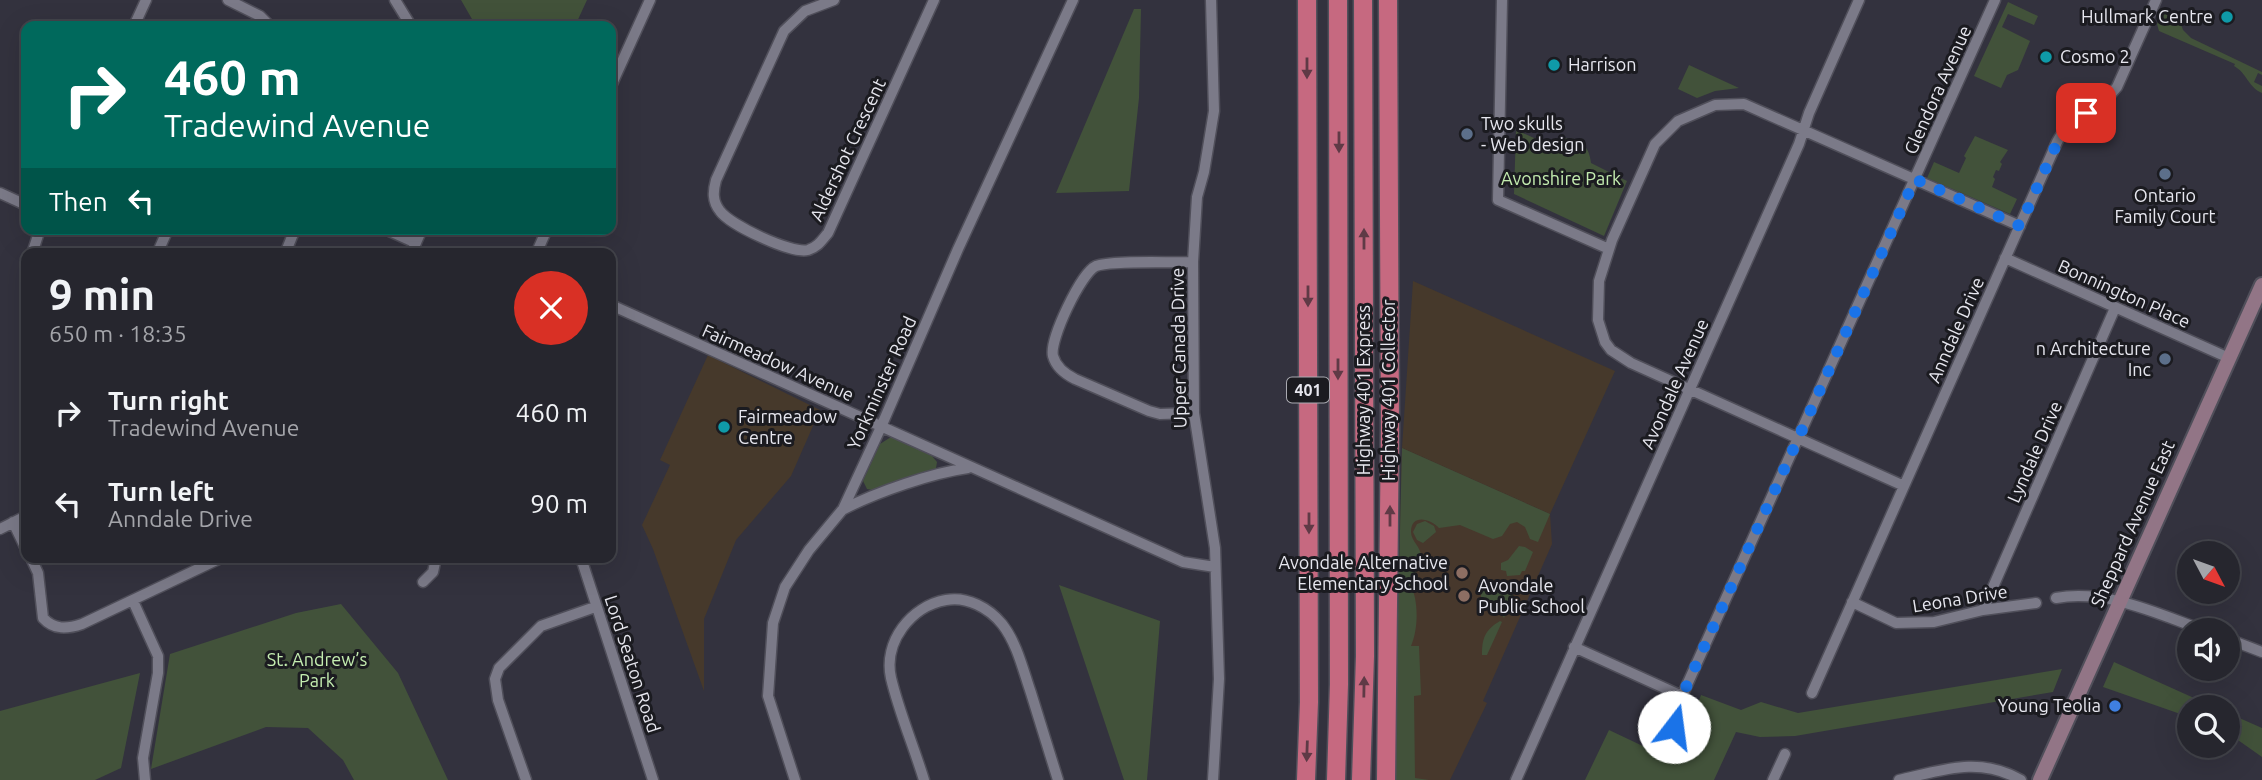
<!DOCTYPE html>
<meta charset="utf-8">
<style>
body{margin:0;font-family:Ubuntu,sans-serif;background:#2e2e36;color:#f1f3f6;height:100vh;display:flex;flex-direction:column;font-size:26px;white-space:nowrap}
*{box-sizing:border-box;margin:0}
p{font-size:23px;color:#a4a5aa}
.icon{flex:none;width:38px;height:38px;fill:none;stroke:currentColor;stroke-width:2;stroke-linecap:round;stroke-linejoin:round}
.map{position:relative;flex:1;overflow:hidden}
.details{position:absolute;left:21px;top:248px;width:595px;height:315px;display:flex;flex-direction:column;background:#26262e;border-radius:14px;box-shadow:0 7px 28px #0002,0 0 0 2px #42434a}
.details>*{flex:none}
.hud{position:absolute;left:21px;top:21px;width:595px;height:214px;border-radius:14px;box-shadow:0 7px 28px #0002,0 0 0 2px #42434a;background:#00695c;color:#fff;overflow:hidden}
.needle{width:46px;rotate:131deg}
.buttons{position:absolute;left:2177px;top:541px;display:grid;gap:14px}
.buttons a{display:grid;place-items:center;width:63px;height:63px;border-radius:50%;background:#26262e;box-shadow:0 7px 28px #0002,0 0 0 2px #42434a;font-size:35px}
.pin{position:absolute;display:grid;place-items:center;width:60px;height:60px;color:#fff;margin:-30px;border-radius:14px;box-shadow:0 4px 10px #0006}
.me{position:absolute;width:77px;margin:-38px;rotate:15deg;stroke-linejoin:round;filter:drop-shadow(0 0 5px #0008)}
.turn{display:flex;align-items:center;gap:24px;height:147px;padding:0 28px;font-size:32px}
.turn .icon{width:91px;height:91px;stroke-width:2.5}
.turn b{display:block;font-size:49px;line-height:60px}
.then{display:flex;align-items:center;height:66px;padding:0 28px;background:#0003;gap:14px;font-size:26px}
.round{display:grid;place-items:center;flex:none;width:74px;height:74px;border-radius:37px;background:#2e2e36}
.overview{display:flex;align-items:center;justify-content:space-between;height:119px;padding:0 28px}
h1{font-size:42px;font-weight:600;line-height:52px}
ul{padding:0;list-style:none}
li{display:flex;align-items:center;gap:21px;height:91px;padding:0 28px}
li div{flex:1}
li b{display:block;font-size:26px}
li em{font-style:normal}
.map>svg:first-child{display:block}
.commercial{fill:#46392b}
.education{fill:#47382c}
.green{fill:#42523a}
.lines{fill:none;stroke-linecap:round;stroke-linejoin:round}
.street-casing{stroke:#504f5a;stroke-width:13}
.secondary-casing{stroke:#504f5a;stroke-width:18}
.highway-casing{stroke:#504f5a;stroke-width:21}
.street{stroke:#7b7a88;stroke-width:10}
.secondary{stroke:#927586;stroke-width:14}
.highway{stroke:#c66980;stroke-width:18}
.oneway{fill:#5f3a46}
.route{stroke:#1a73e8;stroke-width:12;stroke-dasharray:0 21.6}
.culture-dot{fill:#0f9aa8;stroke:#1b1b20;stroke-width:2.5}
.service-dot{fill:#5c6f8a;stroke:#1b1b20;stroke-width:2.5}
.education-dot{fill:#8d6e63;stroke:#1b1b20;stroke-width:2.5}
.shop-dot{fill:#3f7fe0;stroke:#1b1b20;stroke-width:2.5}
.labels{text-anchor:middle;stroke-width:6;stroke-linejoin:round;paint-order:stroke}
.shield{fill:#1b1b20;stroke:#aaaab1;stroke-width:2}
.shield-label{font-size:16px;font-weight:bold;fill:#e7e7ef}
.poi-label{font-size:18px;fill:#e7e7ef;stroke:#1b1b20;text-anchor:start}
.street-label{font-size:18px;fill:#e7e7ef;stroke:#1b1b20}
.park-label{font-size:18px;fill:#c4edb0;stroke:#1b1b20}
</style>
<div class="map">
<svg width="2262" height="780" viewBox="0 0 2262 780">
<rect width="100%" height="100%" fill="#33323e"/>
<path class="commercial" d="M1413,281L1615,371L1550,514L1402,448Z
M708,355L820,410L791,476L736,540L704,619V691L653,549L642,525L670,465L660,460Z"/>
<path class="education" d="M1402,448L1550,514L1552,544L1483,701L1487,703L1450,780H1395Z"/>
<path class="green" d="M461,0H587L575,26H476Z
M2008,2L2038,16L2034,25L2008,14L2002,27L2030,41L2018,70L2007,75L2001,88L1974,76Z
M1134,9H1141L1139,98L1129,191L1056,193Z
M2169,11L2178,16L2183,30L2191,38L2262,72V75L2258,73L2254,82L2262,86V93C2248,87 2247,73 2234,66L2235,64L2159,31L2157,24L2162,14Z
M1689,65L1739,88L1715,91L1697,98L1678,89Z
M1516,130L1552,146L1563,138L1575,139L1573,145L1578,148L1581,142C1588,148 1590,155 1591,163L1627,181L1604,236L1514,194Z
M1975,136L2008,150L2000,162L2002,164L1999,171L1996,170L1993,177L1995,179L1992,187L2017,199L2010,214L1927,178L1934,162L1959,173L1966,158L1964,156Z
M891,437L932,456L937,462L936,468L929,473L872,490L867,489L863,481L880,444Z
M1402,448L1550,514L1538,542L1530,539L1525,527L1517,522L1510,524L1502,536L1493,539L1460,525L1439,528C1431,519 1411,513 1411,532C1411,541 1421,547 1421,556C1422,567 1414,572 1412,582C1411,588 1414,592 1415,598C1418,613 1417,632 1411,646H1419L1421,695L1414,696L1415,778L1429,780H1394Z
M1425,521L1434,526L1436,532L1423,543L1417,540L1413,532L1417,524Z
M1519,546L1525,547L1533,552L1525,571H1522L1520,575L1507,576L1506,571L1501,570V563L1508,560Z
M1059,585L1160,621L1147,780H1124Z
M1481,586H1513V597L1504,618L1498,609L1481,602Z
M341,604L398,673L448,780H354L343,760L308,728L266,727L151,769L170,654L296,613Z
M1500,621L1502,622L1487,655H1482C1482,638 1485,630 1500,621Z
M2114,662L2214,707H2189V717L2103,687Z
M2062,669L2053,692L1795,736L1760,737L1736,732L1714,780H1585L1609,730L1647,748L1655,733L1678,746L1687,733L1701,695L1741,710L1761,702L1798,713Z
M140,673L121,768L95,780H0V711Z
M2228,713L2262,728V757L2228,733Z"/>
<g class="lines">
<g class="street-casing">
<path id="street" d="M228,0L260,16L270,26
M395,0L411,26
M834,0L805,11L784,31L716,180C713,191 712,201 720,211C730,225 791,254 808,250C818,247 822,240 828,233L934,0
M1211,0L1214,111L1204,172L1197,197L1193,262L1194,413L1215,548L1219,679L1213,780
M1502,0L1498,200L1609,249
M134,26L146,0
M611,86L650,0
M0,193L26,205
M385,229L416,243
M32,254L40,229
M157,254L168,229
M285,254L295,229
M411,254L422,229
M536,254L547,229
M2005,258L2229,358
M1193,262C1172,263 1111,260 1096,266C1081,273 1049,340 1053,356C1056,367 1065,374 1075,379L1149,411L1160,414L1194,413
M611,305L1183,562L1215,567
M1904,486L1631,363L1611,350L1605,342L1598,320L1599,281L1612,240L1655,144L1678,121L1715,105L1744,104L2020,226
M844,509C877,492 932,473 968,468
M13,522L26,549
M0,529L26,516
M31,558L38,573L43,618C54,630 67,629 82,624L221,558
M581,558L653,780
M423,582L433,572L436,558
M2056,598C2106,589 2156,613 2203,630
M133,601L158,656V673L143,758L145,780
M1852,602L1896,623L1934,622L1983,610L2036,603
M1983,610L2115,308
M2228,639L2262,652
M1574,647L1682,696
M1812,693L2057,142C2070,116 2100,110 2117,87L2156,0
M1676,730L1674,717L1682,696L1995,0
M526,780L498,700L495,679L499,668L541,626L595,607
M795,780L768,696L773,623L785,587L809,550L843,509L881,427L958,249L1073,0
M924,780C914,747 899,712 891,678C883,642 911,606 946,600C967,596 989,608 1002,624C1017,643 1023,670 1031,693C1040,722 1049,751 1058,780
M1516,780L1799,144L1809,113L1859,0
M1773,780L1785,754
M1899,780C1943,770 1979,756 2021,780"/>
</g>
<g class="secondary-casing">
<path id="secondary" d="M2040,780L2262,285"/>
</g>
<g class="highway-casing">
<path id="highway" d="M1306,780L1309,702L1307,0
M1336,780L1339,684L1338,0
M1361,780L1365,656L1363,0
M1386,780L1390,427L1388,0"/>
</g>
<use href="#street" class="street"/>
<use href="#secondary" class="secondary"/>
<use href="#highway" class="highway"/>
</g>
<defs><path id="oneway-solid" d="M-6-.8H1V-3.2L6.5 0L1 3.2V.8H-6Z" transform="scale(1.75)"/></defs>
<g class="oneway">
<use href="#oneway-solid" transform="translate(1307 68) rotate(90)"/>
<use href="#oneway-solid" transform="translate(1339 142) rotate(90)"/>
<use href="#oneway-solid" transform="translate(1364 239) rotate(-90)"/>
<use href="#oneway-solid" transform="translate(1308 296) rotate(90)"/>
<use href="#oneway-solid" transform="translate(1338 369) rotate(90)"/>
<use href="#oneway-solid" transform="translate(1390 516) rotate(-90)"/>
<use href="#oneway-solid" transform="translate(1309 523) rotate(90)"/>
<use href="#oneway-solid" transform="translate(1364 687) rotate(-89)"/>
<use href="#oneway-solid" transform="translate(1307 751) rotate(92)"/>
</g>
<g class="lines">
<path class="route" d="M1674,727V717L1682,696L1915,179L2020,226L2060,136L2071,123L2086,113"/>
</g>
<g class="culture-dot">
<circle cx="2227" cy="17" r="7"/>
<circle cx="2046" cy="57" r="7"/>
<circle cx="1554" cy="65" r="7"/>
<circle cx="724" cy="427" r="7"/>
</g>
<g class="service-dot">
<circle cx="1467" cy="134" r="7"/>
<circle cx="2165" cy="174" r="7"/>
<circle cx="2165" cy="359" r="7"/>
</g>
<g class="education-dot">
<circle cx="1462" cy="573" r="7"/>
<circle cx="1464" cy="596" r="7"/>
</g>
<circle class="shop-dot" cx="2115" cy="706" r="7"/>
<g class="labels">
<rect class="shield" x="1287" y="377.5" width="42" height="25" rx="5"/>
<g class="shield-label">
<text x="1308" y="396">401</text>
</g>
<g class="poi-label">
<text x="2213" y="23" text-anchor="end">Hullmark Centre</text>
<text x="2060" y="63">Cosmo 2</text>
<text x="1568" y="71">Harrison</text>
<text x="1481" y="130">Two skulls<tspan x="1481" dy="21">- Web design</tspan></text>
<text x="2165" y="202" text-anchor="middle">Ontario<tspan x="2165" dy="21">Family Court</tspan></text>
<text x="2151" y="355" text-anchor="end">n Architecture<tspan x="2151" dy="21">Inc</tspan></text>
<text x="738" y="423">Fairmeadow<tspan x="738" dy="21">Centre</tspan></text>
<text x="1448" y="569" text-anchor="end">Avondale Alternative<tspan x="1448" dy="21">Elementary School</tspan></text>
<text x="1478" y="592">Avondale<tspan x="1478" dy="21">Public School</tspan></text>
<text x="2101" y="712" text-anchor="end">Young Teolia</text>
</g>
<g class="street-label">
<text transform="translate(1938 90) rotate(-66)" y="6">Glendora Avenue</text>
<text transform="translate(848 150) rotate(-65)" y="6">Aldershot Crescent</text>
<text transform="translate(2124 294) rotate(24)" y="6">Bonnington Place</text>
<text transform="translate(1956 330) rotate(-66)" y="6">Anndale Drive</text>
<text transform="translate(1179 348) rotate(-91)" y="6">Upper Canada Drive</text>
<text transform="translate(778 363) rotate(24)" y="6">Fairmeadow Avenue</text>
<text transform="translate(882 383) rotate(-66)" y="6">Yorkminster Road</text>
<text transform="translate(1675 384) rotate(-66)" y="6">Avondale Avenue</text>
<text transform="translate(1364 390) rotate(-90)" y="6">Highway 401 Express</text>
<text transform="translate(1389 390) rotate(-90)" y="6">Highway 401 Collector</text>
<text transform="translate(2035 452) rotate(-66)" y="6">Lyndale Drive</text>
<text transform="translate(2133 524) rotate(-66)" y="6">Sheppard Avenue East</text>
<text transform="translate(1960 599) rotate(-9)" y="6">Leona Drive</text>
<text transform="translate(632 664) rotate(72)" y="6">Lord Seaton Road</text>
</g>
<g class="park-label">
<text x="1561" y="185">Avonshire Park</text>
<text x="317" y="666">St. Andrew’s<tspan x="317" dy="21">Park</tspan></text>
</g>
</g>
</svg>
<div class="buttons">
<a><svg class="needle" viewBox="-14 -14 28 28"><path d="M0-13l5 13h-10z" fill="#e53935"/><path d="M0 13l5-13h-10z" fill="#a4a5aa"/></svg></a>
<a><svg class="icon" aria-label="sound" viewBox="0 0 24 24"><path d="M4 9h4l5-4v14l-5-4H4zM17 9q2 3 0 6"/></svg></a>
<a><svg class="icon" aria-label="search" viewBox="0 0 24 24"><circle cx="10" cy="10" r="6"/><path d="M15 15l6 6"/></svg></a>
</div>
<div class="pin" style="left:2086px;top:113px;background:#d93025"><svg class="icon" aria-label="arrive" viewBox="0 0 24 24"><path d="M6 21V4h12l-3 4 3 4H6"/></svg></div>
<svg class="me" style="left:1674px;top:727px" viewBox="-20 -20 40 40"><circle r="19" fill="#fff"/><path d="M0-13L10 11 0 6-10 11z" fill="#1a73e8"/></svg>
<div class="hud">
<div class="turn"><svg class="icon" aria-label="right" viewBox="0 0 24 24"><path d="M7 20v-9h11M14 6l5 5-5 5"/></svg><div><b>460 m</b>Tradewind Avenue</div></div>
<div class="then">Then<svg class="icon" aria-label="left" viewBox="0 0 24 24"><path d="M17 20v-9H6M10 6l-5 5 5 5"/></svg></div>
</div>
<section class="details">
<div class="overview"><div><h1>9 min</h1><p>650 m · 18:35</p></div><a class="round" style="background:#d93025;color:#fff"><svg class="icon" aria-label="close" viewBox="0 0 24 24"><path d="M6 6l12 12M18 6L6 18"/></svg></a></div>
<ul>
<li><svg class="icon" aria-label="right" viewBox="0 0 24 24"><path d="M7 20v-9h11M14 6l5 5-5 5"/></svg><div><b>Turn right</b><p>Tradewind Avenue</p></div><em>460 m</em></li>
<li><svg class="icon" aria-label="left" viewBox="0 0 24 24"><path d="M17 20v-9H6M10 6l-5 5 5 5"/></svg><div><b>Turn left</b><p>Anndale Drive</p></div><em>90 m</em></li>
</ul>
</section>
</div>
